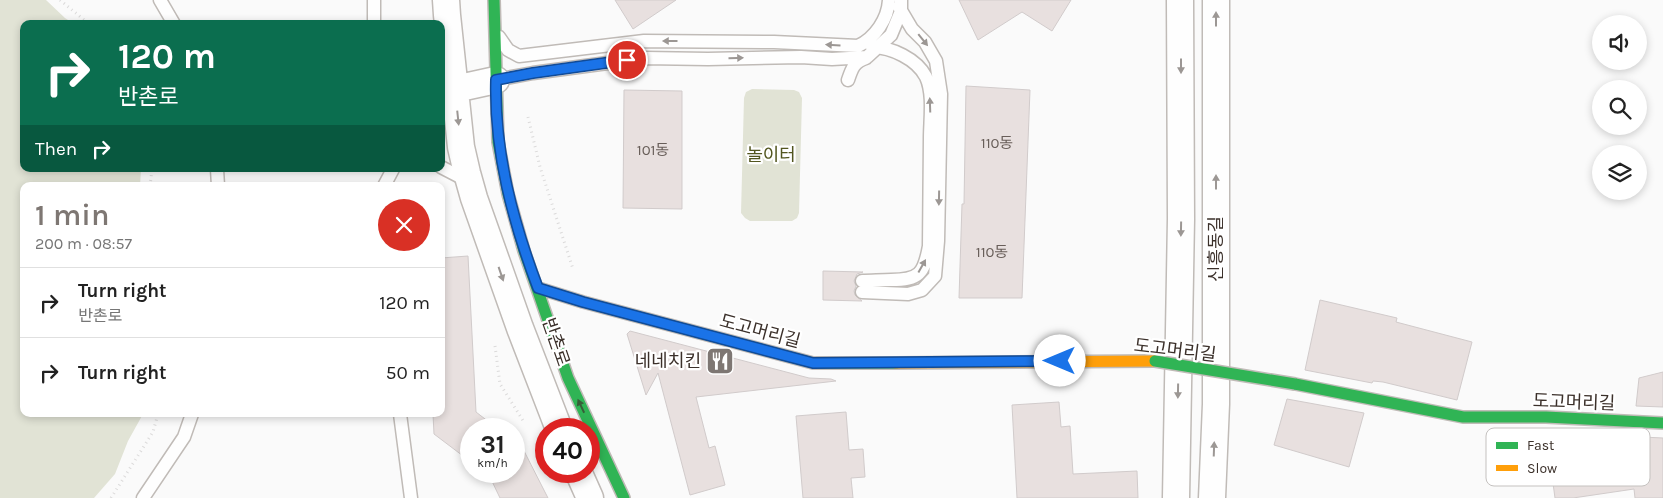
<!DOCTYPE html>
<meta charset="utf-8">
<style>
body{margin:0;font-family:Karla,"Noto Sans KR",sans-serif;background:#f2f2f2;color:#222;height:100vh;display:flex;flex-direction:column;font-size:19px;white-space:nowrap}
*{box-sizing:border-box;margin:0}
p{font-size:16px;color:#767676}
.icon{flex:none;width:28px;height:28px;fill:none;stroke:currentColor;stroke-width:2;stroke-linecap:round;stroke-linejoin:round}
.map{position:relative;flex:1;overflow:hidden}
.panel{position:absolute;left:20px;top:182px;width:425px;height:235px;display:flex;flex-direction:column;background:#fff;border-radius:10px;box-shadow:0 2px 8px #0003}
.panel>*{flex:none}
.top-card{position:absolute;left:20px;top:20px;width:425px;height:152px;border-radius:10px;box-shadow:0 2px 8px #0003;background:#0b6e4f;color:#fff;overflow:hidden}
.fabs{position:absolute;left:1592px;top:15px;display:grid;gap:10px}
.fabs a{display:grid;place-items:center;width:55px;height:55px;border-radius:50%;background:#fff;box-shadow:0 2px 8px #0003;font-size:25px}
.speed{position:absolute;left:460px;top:418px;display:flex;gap:10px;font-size:25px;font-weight:700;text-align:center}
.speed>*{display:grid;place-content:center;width:65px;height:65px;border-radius:50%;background:#fff;box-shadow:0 2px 8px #0003;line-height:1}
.speed small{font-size:12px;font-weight:400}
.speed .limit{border:8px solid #d22;background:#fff;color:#111}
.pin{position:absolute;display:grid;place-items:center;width:42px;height:42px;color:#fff;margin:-21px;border:2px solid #fff;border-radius:50%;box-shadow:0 1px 5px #0007}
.me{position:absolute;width:55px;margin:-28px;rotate:270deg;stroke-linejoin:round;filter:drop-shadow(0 0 4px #0008)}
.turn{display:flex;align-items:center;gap:18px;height:105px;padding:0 15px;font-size:22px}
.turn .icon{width:65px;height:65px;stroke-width:2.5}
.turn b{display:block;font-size:35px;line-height:42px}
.then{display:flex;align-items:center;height:48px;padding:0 15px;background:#0003;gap:10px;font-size:19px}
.round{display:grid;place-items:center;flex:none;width:52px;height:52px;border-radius:26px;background:#f2f2f2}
.summary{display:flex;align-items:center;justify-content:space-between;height:85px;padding:0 15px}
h1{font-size:30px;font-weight:600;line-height:38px;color:#7e7773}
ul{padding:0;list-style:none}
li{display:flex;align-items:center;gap:15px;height:70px;padding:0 15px;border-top:1px solid #e0e0e0}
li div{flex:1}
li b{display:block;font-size:19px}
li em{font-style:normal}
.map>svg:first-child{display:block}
.green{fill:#e1e3d5}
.building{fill:#e8e0df;stroke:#d1cbcb}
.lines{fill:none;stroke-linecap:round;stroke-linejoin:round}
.lane-casing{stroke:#c0bbb7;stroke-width:15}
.street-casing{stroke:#c0bbb7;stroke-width:29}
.fast-casing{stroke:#c0bbb7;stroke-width:14}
.slow-casing{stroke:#c0bbb7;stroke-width:14}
.path{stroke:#dbdada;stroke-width:3;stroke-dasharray:1 4;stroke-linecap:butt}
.lane{stroke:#fefefe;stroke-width:12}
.street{stroke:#fefefe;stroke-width:26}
.fast{stroke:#30b455;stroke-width:11}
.slow{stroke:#ff9f0a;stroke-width:11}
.fast-bridge-casing{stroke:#c0bbb7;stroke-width:14;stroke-linecap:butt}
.fast-bridge{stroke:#30b455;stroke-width:11}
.oneway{fill:#9c9794}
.oneway2{fill:#375e39}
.route-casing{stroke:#114b97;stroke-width:12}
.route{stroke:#1a73e8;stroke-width:9}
.labels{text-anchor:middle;stroke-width:4.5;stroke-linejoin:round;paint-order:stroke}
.number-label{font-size:15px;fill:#685e59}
.park-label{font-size:18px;fill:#52561f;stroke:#fff}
.street-label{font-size:18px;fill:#3b302a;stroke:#fff}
.poi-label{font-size:18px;fill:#3b302a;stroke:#fff;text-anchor:end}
.key{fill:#fff;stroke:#c4c1bf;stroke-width:1}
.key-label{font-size:14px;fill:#3b302a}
</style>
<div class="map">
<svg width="1663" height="498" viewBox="0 0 1663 498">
<rect width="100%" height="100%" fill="#fafafa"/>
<path class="green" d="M0,0H46L65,18L74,24H24V169H141L140,186H24V414H143L128,441L115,474L94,498H0Z
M752,89L794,90L799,92L802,98L799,213L797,218L792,221H750L745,218L741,213L744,98L746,92Z"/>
<path class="building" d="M615,0H676L633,29Z
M959,0H1071L1052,31L1022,12L978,40Z
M966,86L1030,90L1022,298H959L962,204H964Z
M624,90L682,91V209L623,208Z
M468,256L476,412L498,429H471V462L434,434L433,414H441V258Z
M823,271L863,272L857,274L854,281L856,286L854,291L855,295L862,301L823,300Z
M1320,300L1397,318L1396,322L1472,342L1457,400L1383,382L1373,381L1372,383L1305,370Z
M630,331L809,378L831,379L836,381L696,397L709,448L715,446L725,485L690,495L658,373L646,395L627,334Z
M1663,372V407L1636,406L1639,378Z
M1287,399L1364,413L1349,467L1274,445Z
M1059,402L1061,427L1070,426L1073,474L1137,471L1138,498H1017L1012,405Z
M846,412L849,450L863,449L865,477L851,478L853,498H803L796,416Z
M1581,434L1663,438V498H1635L1634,489L1573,498H1555L1547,439Z
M514,441L522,447L548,498H500L489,475L484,471H514Z"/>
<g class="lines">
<g class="lane-casing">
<path id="lane" d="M160,0L174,24
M374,0V24
M499,37L508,50L519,56L644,41L774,42L858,46C875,38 888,19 889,0
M496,80L533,73L645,58L708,59L801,57L832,59L867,57L891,35L901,11V0
M848,80C852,68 854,62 866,58
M441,167L468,181
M217,169L218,186
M384,186L393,169
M862,281C872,281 881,280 891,280C919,280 924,274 929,246C929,210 930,174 930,138C930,120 934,94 926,77C917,59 891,47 872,47
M862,292L908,294L922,290L935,276L938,241L941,94L936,61L925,42L912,29L899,7
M400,414L411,498
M143,498L184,437L192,414"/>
</g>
<g class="street-casing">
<path id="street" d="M446,0L447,15L461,147L467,173L474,198L520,328L559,429
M455,89L496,80
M578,471L590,498
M1176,498L1181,219L1180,0
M1212,498L1216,404V0"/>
</g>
<g class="fast-casing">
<path id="fast" d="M494,0L498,142L508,194L524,251L568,378L624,498
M538,288L583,302L813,363H896
M1295,384L1463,417H1546L1663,423"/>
</g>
<g class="slow-casing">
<path id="slow" d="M896,363L1155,361"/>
</g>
<path class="path" d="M60,0L89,24
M528,117L540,167L573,269
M150,186L152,169
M495,346L500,384L524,422
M542,453L546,460
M111,498L153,432L158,414"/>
<use href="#lane" class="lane"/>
<use href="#street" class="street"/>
<use href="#fast" class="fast"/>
<use href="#slow" class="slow"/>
<g class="fast-bridge-casing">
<path id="fast-bridge" d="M1155,361L1295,384"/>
</g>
<use href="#fast-bridge" class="fast-bridge"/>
</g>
<defs><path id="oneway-solid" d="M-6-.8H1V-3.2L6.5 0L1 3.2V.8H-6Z" transform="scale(1.25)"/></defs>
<g class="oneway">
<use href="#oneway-solid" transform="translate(1216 19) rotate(-90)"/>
<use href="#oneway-solid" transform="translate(923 40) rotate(51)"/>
<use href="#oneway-solid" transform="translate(670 41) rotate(-180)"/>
<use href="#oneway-solid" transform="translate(833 45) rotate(-177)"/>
<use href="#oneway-solid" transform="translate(736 58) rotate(-2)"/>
<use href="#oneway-solid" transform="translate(1181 66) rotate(90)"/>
<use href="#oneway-solid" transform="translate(930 105) rotate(-92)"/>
<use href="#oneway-solid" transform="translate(458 118) rotate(84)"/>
<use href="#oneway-solid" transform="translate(1216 182) rotate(-90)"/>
<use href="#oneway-solid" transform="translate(939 198) rotate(91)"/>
<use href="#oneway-solid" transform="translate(1181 229) rotate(91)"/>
<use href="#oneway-solid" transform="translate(922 266) rotate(-61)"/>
<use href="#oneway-solid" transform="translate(501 274) rotate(71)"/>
<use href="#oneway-solid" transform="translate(1178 391) rotate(91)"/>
<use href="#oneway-solid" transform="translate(1214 449) rotate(-88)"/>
</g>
<use class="oneway2" href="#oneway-solid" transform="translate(581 406) rotate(-115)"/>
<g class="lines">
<g class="route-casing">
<path id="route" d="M627,60L533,73L496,80C494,152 513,222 538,288L583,302L813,363L1060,361"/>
</g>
<use href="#route" class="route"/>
</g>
<defs>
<g id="restaurant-square" transform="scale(1.4375)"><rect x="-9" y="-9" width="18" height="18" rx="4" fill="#7e7773" stroke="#fff"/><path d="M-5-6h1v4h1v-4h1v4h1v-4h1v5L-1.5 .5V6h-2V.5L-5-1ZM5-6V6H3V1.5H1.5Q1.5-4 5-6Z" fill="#fff"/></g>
</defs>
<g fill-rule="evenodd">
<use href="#restaurant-square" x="720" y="361"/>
</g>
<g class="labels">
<g class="number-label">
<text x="997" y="148">110동</text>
<text x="653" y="155">101동</text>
<text x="992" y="257">110동</text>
</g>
<g class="park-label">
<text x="771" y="161">놀이터</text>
</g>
<g class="street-label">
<text transform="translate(1216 249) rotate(-90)" y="6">신흥동길</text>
<text transform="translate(760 331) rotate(15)" y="6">도고머리길</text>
<text transform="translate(556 342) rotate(71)" y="6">반촌로</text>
<text transform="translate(1175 350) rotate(7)" y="6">도고머리길</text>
<text transform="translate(1574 402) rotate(2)" y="6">도고머리길</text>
</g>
<g class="poi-label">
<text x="701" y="367">네네치킨</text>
</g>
</g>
<rect x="1486" y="428" width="164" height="58" rx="8" class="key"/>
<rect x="1496" y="442" width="22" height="7" fill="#30b455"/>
<rect x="1496" y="465" width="22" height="6" fill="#ff9f0a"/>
<g class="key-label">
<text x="1527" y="450">Fast</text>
<text x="1527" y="473">Slow</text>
</g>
</svg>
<div class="fabs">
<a><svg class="icon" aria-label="sound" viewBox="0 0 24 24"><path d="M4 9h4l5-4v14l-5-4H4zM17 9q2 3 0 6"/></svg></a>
<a><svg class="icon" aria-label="search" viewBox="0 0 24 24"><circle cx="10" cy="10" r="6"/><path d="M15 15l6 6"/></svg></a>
<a><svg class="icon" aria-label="layers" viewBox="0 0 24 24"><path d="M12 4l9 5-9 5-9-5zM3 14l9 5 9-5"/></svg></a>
</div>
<div class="speed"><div>31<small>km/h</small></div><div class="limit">40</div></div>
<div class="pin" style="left:627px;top:60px;background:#d93025"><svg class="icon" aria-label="arrive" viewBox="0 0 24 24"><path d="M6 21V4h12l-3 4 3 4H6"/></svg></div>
<svg class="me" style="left:1060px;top:361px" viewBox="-20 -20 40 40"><circle r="19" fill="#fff"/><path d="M0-13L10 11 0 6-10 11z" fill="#1a73e8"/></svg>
<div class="top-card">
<div class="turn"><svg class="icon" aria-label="right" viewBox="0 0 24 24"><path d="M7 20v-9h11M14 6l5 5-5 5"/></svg><div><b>120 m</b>반촌로</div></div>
<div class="then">Then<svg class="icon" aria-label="right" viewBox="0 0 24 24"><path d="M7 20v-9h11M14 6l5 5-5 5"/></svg></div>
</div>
<section class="panel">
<div class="summary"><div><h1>1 min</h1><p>200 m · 08:57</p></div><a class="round" style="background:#d93025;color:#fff"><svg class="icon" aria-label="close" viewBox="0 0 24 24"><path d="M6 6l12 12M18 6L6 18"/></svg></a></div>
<ul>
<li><svg class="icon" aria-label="right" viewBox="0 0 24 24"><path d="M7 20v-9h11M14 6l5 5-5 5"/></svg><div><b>Turn right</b><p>반촌로</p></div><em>120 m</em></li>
<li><svg class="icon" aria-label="right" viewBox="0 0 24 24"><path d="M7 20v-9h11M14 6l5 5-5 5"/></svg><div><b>Turn right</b></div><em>50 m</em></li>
</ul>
</section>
</div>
